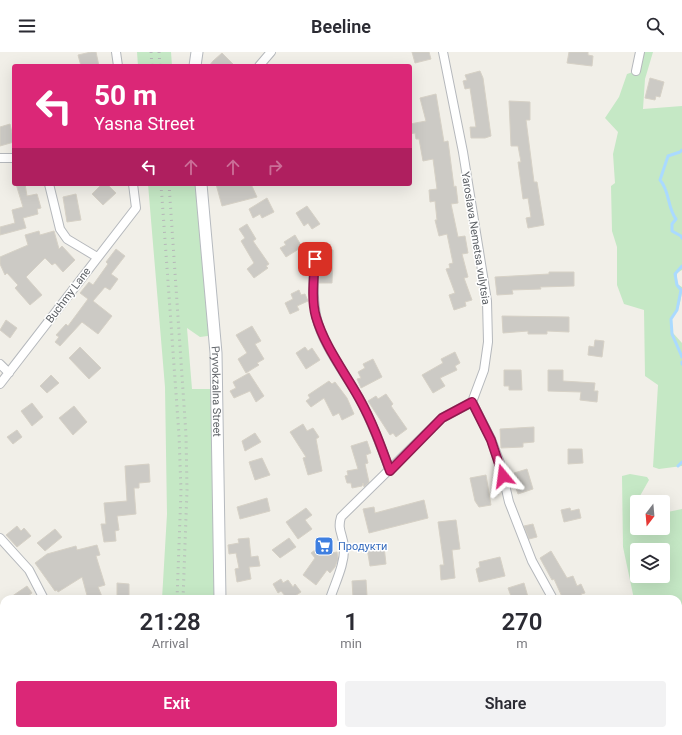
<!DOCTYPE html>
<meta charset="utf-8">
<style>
body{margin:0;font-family:Roboto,sans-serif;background:#f2f2f3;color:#2b2b33;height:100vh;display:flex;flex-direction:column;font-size:15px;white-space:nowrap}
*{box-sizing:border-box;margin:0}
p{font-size:13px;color:#7c7c81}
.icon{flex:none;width:22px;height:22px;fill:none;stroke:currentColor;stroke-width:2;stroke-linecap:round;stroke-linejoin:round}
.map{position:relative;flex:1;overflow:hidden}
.drawer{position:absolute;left:0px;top:543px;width:682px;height:140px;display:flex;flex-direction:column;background:#fff;border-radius:12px 12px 0 0;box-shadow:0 4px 16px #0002}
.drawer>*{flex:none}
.hud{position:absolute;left:12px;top:12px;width:400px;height:122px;border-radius:4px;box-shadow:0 4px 16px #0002;background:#db2777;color:#fff;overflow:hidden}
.needle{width:26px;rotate:196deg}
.tools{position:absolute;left:630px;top:443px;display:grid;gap:8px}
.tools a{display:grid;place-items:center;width:40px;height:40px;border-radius:4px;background:#fff;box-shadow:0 4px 16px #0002;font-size:20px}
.pin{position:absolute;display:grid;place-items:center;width:34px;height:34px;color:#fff;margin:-17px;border-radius:8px;box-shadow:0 2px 6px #0006}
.me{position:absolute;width:44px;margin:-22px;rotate:344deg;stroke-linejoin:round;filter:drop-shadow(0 0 3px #0008)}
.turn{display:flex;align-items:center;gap:14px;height:84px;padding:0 16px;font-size:18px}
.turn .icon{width:52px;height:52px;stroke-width:2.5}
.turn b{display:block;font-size:28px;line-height:34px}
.lanes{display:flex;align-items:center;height:38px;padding:0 16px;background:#0003;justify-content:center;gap:20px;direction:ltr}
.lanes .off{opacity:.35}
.eta{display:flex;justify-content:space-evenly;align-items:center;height:68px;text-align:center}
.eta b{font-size:24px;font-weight:600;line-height:28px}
.cta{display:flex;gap:8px;margin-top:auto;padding:8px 16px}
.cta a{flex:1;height:46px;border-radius:4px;background:#db2777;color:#fff;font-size:16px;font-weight:600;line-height:46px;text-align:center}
.cta a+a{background:#f2f2f3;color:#2b2b33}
header{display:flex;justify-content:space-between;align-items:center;height:52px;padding:0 16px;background:#fff;font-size:18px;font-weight:600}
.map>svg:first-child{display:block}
.green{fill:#c5e8c5;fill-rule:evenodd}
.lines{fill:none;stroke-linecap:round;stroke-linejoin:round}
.stream{stroke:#aadaff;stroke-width:3}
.building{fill:#cccac5;stroke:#d6d1c6}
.street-casing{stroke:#b5b8bc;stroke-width:10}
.secondary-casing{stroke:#b6babf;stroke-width:13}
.street{stroke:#fff;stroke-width:8}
.secondary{stroke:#fff;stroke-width:11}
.rail{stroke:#b6b7b8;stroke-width:3;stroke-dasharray:1 5;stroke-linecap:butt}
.route-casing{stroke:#8e194d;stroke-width:10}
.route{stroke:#db2777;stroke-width:7}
.labels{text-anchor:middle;stroke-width:3;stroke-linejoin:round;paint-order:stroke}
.street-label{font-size:11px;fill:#5f6368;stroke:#fff}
.shop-label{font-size:11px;fill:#366cbe;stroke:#fff;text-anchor:start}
</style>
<header><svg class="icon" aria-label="menu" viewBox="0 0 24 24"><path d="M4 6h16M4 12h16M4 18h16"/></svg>Beeline<svg class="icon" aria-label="search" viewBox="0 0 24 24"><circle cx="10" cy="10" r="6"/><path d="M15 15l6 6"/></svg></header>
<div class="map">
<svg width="682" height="683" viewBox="0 0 682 683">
<rect width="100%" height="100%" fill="#f1efe8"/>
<path class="green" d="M137,0H171L172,14H138Z
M640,0H653L645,27L643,57L682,54V218L677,221V232L682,235C682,245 679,260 671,267L673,281L682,291V414L659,417L653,415L658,333L645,324L644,258L624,252L617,233V195L612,179L611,134L615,131L613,102L618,80L605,66L619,45L627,22L636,19Z
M148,132H201L215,283L200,285L187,276L192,337H217L220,547H162L167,462L165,335Z
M630,422L647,425L649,428L636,451L633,468H637V476H663V461L682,457V683L678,677V547H634L623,495L622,424ZM637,498H663V524H637Z
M147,679H193L192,683H196H146Z"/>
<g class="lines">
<path class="stream" d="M682,98L680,100L668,104L660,128C670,139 667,155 676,167L672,172V179L681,184L682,186
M682,214L675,222L677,233L681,238L677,258L671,267L672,282L682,305
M682,310V312
M678,414L682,410
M678,673L681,683"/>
</g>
<path class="building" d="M91,0H96L99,14H81L78,3Z
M412,0H429L431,7L415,11Z
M569,0H588V3L593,4L592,14L567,11Z
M222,1L235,14H209L213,9Z
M480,19L483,26L491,84L485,86H471L470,75H476L470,36L465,37L463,29L467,28L465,23Z
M650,26L664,30L660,45L656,44L655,48L645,46Z
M436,42L444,90L448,89L454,135L456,134L458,151L451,152L458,185L465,184L468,201L462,202L468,225L464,226L472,248L465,250L466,254L454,258L449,243L455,241L446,217L450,216L449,212L453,211L447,182L439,184L435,168H437L435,149L430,150L429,138L437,137L433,107L423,109L419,87H416L415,81L410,82V72L426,69L420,46Z
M509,49L530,50V68H526L534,130H537L544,173L528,176L526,166L531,165L528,146L523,147L518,110H521L518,94H511Z
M10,72L14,90L0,94V75Z
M16,132H25L27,144L37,142L41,156L37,157L38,162L23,166L26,176L0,183V175L15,171L12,158L23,155Z
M102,132H107L116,141L103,153L92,142Z
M216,132H251L257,145L222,154Z
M76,142L81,168L67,170L63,145Z
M267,146L274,160L262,166L260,162L253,166L249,157Z
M307,154L320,172L312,177L308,171L304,174L296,161Z
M247,172L256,187L253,189L269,212L266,214L268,216L254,226L247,217L254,211L241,189L245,186L239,177Z
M39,179L40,183L54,179L59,197L62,194L75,208L63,220L55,211L52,213L45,206L26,225L42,243L30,253L15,236L18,233L7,221L5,223L0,212V205L28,193L25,183Z
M295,183L302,195L286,205L280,196L286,193L284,190Z
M116,197L125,204L111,222L118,227L110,238L105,235L93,249L112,264L98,282L82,270L60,294L55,290L59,285L56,283L66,272L68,274L88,247L80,241L89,230L93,233L108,212L106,210Z
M325,197L333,198L332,231H319L320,205H325Z
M549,220H574V234L540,235L541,237L512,238L513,242L497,243L495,225L549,222Z
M299,238L301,243L305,242L308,249L297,254L299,258L290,262L285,251L293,247L291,242Z
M502,264L569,265V280L547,279V282H528V279L503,281Z
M6,268L17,276L10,286L0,278Z
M252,274L261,289L255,292L264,307L257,311L259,313L246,321L238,307L247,301L236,283Z
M595,288L604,289L602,305L588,303L589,294L594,295Z
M80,295L101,316L89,327L69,306Z
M305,295L308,299L312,296L320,308L306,317L296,301Z
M455,300L460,311L455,314L457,318L440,326L445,334L433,341L422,323L443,311L441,307Z
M373,307L382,325L361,336L357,327L361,326L358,320L365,316L363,312Z
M504,318H521L522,338H509V334H504Z
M548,318H563V329L595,331L594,339H598L597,350L580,348L581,340L548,339Z
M249,321L264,344L256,350L250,339L234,346L230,339L236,336L233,330Z
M51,323L59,331L47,341L40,334Z
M329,329L332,332L335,330L347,346L354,362L342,368L339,361L333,364L324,346L311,355L306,349L310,346L308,343Z
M386,342L393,352L391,354L407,377L396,385L393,381L390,383L368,349L376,344L378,347Z
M32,351L43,365L32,374L21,359Z
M74,354L87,370L73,383L59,366Z
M303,372L307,379L313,376L319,385L316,387L322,419L308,423L303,406L306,405L290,380Z
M534,375V390L523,391V395L501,396L500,377Z
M17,378L22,385L13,392L7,385Z
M255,381L261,390L245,399L242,389Z
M367,389L371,401L366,403L368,411L365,412L369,430L364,435L363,431L362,434L352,436L351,431H347L345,424L348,423L347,419L358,417L351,394Z
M568,397H582L583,411L568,412Z
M262,406L270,423L255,428L249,410Z
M149,412L150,430L139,431V436H134L136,462L117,464L119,478L115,479L116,489L104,490L101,472H106L104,451L127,449L125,414Z
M527,417L533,437L518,442L511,422Z
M486,423L491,453L479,455L475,449L470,426Z
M267,446L270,459L240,467L237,455Z
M424,448L428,466L369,481L363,457L374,455L375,461Z
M306,456L312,463L305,468L312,477L298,487L286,470Z
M570,456L571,459L579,457L581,466L564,470L561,458Z
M456,468L460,497L452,498L455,526L441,528L440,513H444L438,470Z
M533,472L537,485L529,487L524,474Z
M17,474L21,479L24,476L31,484L17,495L6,483Z
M55,477L62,485L45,499L37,491Z
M249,486L251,505L258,504L260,514L249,515L251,527L237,530L235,517L239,516L236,501L229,502L228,493L239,491L238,487Z
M289,486L296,495L280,506L272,498Z
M323,492L325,502L337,500L338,507L335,515L330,521L327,518L316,533L303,523L315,506L311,501Z
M97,493L100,503L96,504L105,533L98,535L103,547H88L82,525L58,540L57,538L55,539L35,511L47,502L76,494L77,498Z
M384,494L386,512L370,514L367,496Z
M551,499L567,526L573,524L577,534L581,532L585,541L581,542L582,545L578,547H563L554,527L552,528L540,506Z
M500,505L505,524L479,530L476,517L480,515L479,510Z
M281,527L283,531L288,528L293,535L295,532L301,540L290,547H284L286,545L281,539L278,541L273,532Z
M366,528L367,544L353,545L352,529Z
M117,531L129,532V547H117Z
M524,531L528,545L512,547L508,536Z
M27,534L32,541L24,547H8Z"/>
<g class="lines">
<g class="street-casing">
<path id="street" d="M116,0L118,14
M443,0L463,100L487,249L488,290L484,318L472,350L491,387L500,411L509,450L532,509L553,547
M259,14L271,0
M636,19L640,0
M0,106H14
M49,132L60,177L67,187L97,205
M315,196C314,218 312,241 316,263C321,291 345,321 359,346C372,369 381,395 390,419
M0,312L9,321
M0,332L136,156L133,132
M0,486L29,518L44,547
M330,547C335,531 345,512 344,495C343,482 337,478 341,465L442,366L472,350
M335,679L336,683
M603,679L605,683
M16,683L18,679
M125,683V679"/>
</g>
<g class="secondary-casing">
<g id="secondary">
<path d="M195,14L197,0"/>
<path id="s1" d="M201,132L216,301L220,547"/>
<path d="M205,683V679"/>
</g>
</g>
<use href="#street" class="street"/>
<use href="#secondary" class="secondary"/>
<path class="rail" d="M151,0L152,14
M159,0L160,14
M161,132L179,383L181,439L177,547
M169,132L186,383L187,438L183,547
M162,683L163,679
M169,683L170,679"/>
</g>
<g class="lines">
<g class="route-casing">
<path id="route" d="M315,207C314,225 311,248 316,265C325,295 344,319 359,346C372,369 381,394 390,419L442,366L472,350L491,388L503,424"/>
</g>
<use href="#route" class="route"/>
</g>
<defs>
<g id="supermarket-square" transform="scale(1)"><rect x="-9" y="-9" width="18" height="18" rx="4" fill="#3f7fe0" stroke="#fff"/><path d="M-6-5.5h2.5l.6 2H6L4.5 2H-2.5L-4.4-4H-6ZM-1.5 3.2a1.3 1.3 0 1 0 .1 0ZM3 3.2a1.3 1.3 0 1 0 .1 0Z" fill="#fff"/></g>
</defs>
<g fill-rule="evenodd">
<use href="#supermarket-square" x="324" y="494"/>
</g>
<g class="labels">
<g class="street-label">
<text transform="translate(476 186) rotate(81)" y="4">Yaroslava Nemetsa vulytsia</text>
<text transform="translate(68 243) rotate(-53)" y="4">Buchmy Lane</text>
<text dy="4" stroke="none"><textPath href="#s1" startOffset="208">Pryvokzalna Street</textPath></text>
</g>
<g class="shop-label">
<text x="338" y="498">Продукти</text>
</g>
</g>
</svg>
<div class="tools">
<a><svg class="needle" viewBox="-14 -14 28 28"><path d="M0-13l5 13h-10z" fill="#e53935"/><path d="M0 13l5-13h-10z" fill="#7c7c81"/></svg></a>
<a><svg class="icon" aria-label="layers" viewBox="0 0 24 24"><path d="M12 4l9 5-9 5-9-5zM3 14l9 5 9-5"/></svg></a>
</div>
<div class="pin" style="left:315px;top:207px;background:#d93025"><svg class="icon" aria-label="arrive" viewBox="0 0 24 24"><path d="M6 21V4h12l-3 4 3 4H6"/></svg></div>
<svg class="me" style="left:503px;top:424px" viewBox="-20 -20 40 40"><path d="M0-17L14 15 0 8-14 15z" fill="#db2777" stroke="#fff" stroke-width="4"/></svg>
<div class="hud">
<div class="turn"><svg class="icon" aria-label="left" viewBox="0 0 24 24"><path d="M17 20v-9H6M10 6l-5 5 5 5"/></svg><div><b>50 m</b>Yasna Street</div></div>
<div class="lanes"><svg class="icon" aria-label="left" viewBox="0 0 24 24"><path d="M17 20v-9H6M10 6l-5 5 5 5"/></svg><svg class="icon off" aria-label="ahead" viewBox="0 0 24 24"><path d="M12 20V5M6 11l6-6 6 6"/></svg><svg class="icon off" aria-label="ahead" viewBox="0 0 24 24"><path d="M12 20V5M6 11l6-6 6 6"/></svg><svg class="icon off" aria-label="right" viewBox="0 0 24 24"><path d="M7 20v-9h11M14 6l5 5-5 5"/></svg></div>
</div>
<section class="drawer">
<div class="eta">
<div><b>21:28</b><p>Arrival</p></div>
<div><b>1</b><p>min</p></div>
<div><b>270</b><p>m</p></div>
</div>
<div class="cta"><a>Exit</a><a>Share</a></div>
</section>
</div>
